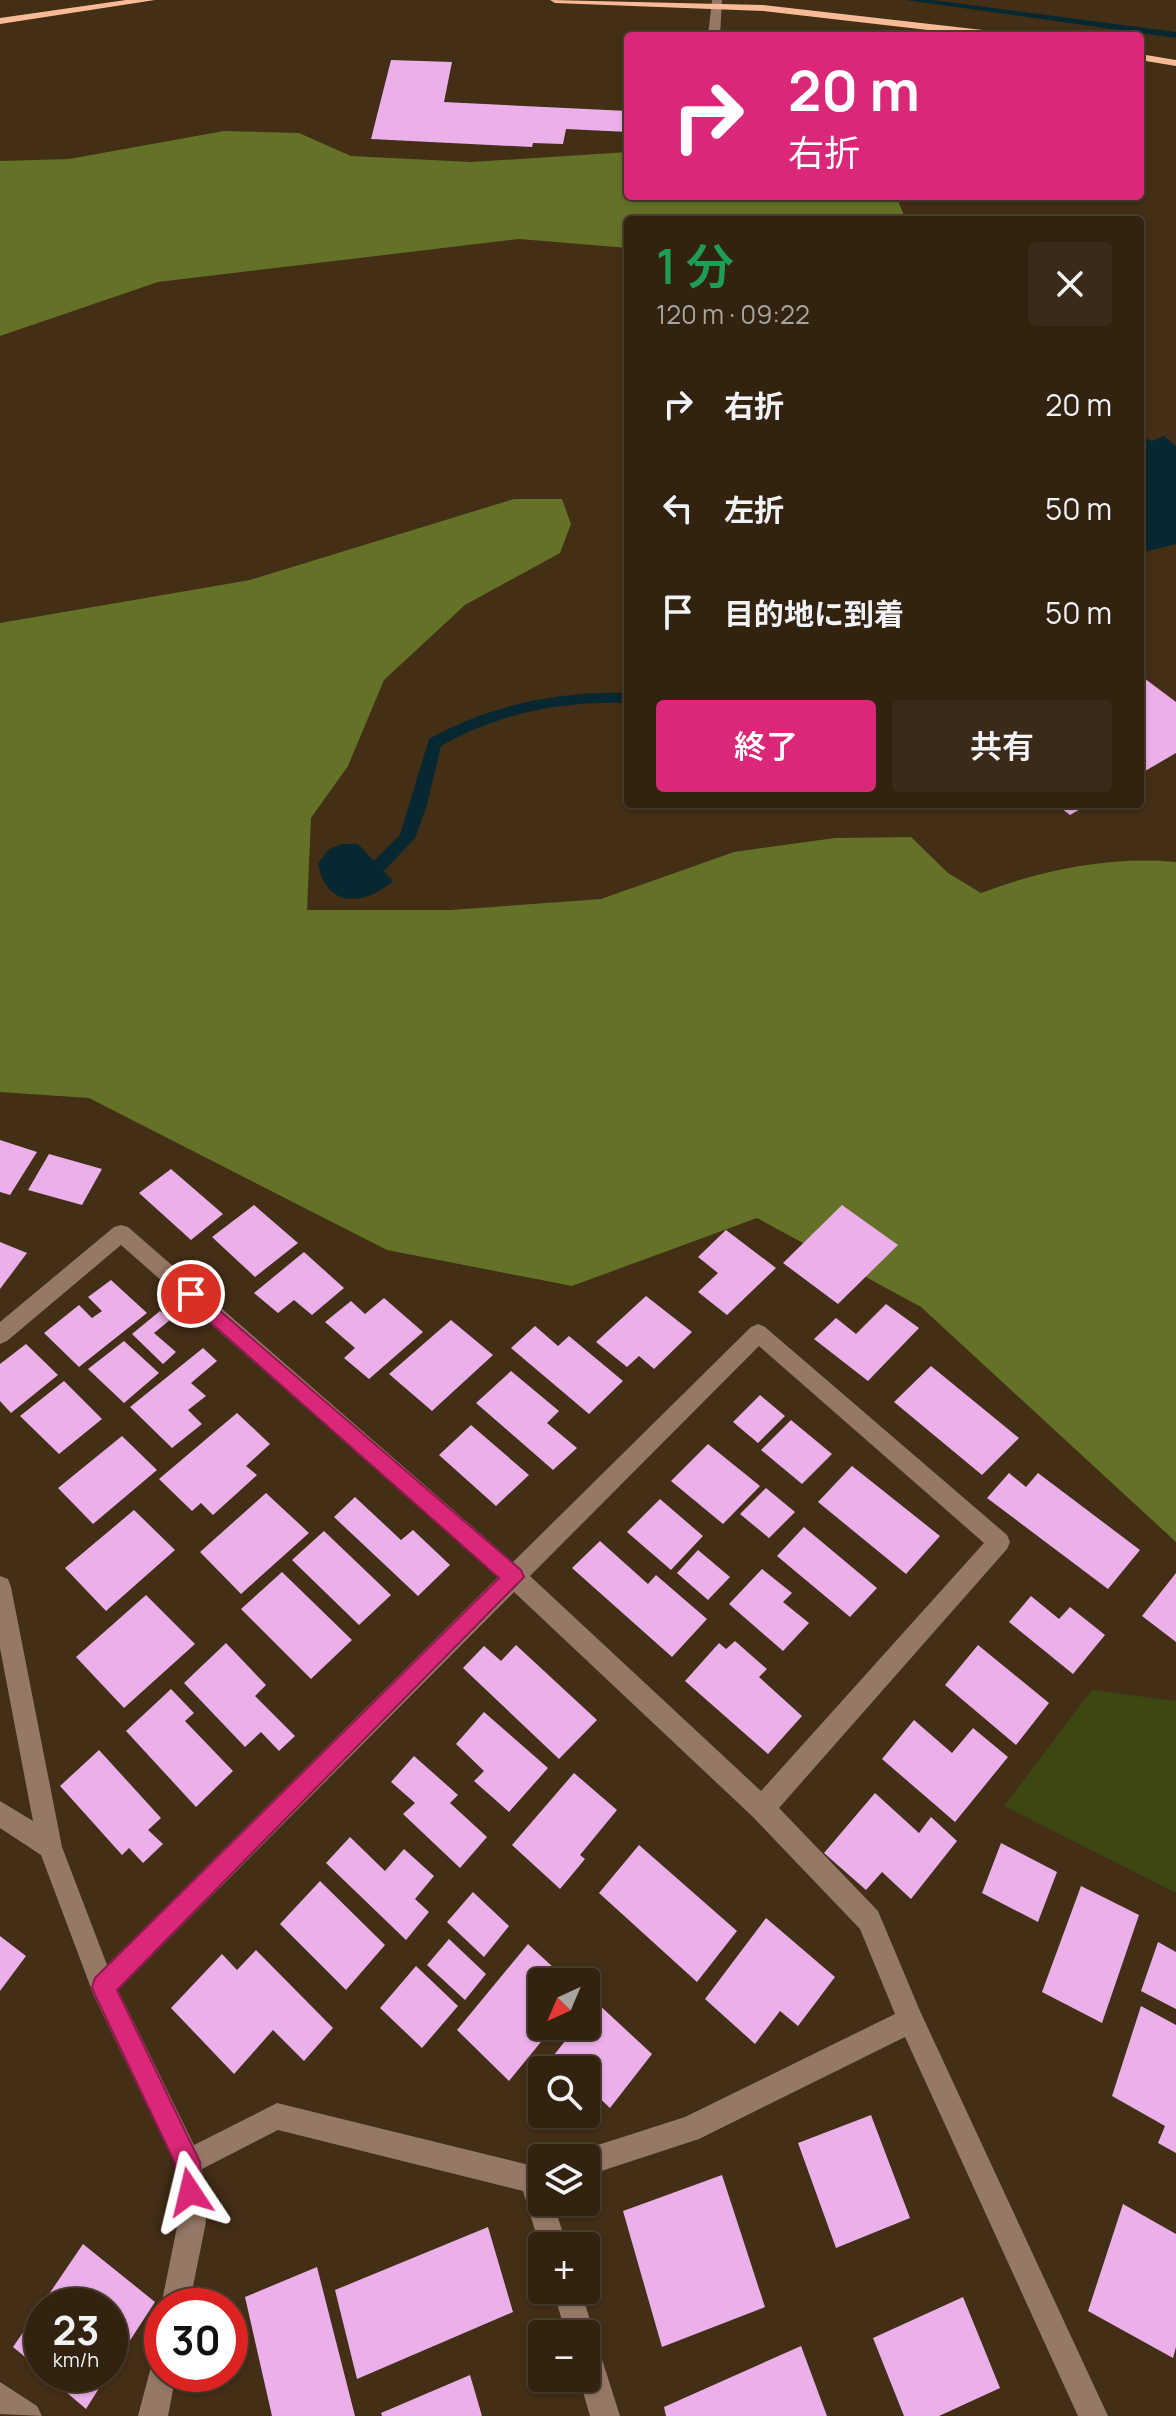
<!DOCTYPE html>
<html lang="ja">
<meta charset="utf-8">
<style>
body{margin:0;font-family:Manrope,"Noto Sans JP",sans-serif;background:#3a2a19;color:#f1f3f6;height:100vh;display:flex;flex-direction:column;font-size:30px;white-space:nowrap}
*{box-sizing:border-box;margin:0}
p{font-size:26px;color:#a8a49f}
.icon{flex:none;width:44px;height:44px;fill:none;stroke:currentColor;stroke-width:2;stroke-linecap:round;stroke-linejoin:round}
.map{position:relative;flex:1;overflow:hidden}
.drawer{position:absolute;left:624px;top:216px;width:520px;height:592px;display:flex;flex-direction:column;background:#322210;border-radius:8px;box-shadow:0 2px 6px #0004,0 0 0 2px #4d3f30}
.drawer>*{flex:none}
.banner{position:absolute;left:624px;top:32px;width:520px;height:168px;border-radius:8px;box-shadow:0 2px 6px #0004,0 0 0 2px #4d3f30;background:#db2777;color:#fff;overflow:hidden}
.needle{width:52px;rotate:224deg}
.buttons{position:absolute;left:528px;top:1968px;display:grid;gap:16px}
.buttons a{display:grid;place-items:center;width:72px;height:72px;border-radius:8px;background:#322210;box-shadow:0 2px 6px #0004,0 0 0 2px #4d3f30;font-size:40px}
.speed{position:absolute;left:24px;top:2288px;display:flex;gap:16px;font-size:40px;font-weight:700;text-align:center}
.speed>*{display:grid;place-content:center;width:104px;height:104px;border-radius:50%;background:#322210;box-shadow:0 2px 6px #0004,0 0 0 2px #4d3f30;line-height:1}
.speed small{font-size:20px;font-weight:400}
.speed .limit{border:12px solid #d22;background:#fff;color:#111}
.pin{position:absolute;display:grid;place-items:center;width:68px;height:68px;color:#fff;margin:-34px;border:4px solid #fff;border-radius:50%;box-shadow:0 2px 8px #0007}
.me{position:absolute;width:88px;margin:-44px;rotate:350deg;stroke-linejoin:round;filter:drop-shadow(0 0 6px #0008)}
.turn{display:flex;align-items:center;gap:28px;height:168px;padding:0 32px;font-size:36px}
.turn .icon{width:104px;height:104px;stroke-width:2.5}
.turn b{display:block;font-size:56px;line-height:68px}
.round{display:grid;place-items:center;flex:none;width:84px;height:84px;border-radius:8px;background:#3a2a19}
.overview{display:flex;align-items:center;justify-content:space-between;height:136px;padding:0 32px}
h1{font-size:48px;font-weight:600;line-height:60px;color:#1e9e55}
.button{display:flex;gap:16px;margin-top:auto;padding:16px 32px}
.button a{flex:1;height:92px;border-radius:8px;background:#db2777;color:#fff;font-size:32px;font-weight:600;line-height:92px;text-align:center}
.button a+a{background:#3a2a19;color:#f1f3f6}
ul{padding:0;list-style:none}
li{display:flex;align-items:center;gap:24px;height:104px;padding:0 32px}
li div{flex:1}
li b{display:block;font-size:30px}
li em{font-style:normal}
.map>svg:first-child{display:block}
.green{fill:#3c4712}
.forest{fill:#637226}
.water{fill:#072831}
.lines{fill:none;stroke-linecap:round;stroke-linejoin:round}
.stream{fill:#072831;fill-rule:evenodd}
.building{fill:#ebafe9}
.minor{fill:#967866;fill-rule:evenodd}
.major{fill:#f9bb97;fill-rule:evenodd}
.route{fill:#db2777;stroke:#8e194d;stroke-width:2}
</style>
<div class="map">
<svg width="1176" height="2416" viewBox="0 0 1176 2416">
<rect width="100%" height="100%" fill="#432e16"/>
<path class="green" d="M1092,1690L1176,1701V1893L1004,1806Z"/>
<path class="forest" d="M224,131L299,133L351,156L471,162L628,152V196H896L906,220H628V248L519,239L158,282L0,336V161L69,159Z
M514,499H562L571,524L560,553L465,605L384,680L348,766L311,818L307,910H450L601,899L734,852L835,838L911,837L948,873L981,893C1042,870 1110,856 1176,862V1542L921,1307L757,1218L572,1286L387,1250L89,1098L0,1092V623L250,580Z"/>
<path class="water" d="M1140,435L1151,441L1164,436L1176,446V544L1140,553Z
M342,844H358L393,881C364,906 326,909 318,863L329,849Z"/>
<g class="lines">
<path class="stream" d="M906,0H933L1176,32V38Z
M628,693V703C561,701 499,713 441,746L427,805L415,838L385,870H373L371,866L373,862L400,835L429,739C491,705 557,691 628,693Z"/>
</g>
<path class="building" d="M391,60L452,62L444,102L628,111V132L566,129L563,144L533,143L532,147L371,139Z
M1140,675L1176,702V753L1140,774Z
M1056,804H1089L1070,815Z
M0,1140L37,1152L10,1195L0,1192Z
M49,1154L102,1169L82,1205L28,1190Z
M171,1169L223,1214L191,1240L139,1193Z
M254,1205L298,1243L255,1277L212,1237Z
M842,1205L898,1245L838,1304L783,1263Z
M726,1230L776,1268L727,1315L698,1292L718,1273L698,1257Z
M0,1242L27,1253L0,1289Z
M304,1252L344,1288L312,1315L294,1300L278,1313L254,1293Z
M111,1280L147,1313L79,1367L44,1333L79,1305L92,1318L102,1311L88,1297Z
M646,1296L692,1332L654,1369L639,1356L627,1367L596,1342Z
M384,1298L423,1332L369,1379L344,1358L355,1348L325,1322L351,1301L365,1314Z
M886,1304L919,1328L868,1381L814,1339L836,1318L856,1334Z
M160,1311L170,1320L154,1333L176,1352L163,1364L132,1334Z
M451,1320L493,1355L432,1411L389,1374Z
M535,1326L558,1346L569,1336L623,1381L589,1414L511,1348Z
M124,1341L159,1373L124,1403L88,1369Z
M26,1344L58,1375L11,1413L0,1401V1364Z
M203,1348L217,1361L191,1383L206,1396L188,1410L202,1424L172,1448L130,1407Z
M931,1366L1019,1438L982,1475L894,1402Z
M511,1371L559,1411L547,1423L577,1448L553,1470L476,1403Z
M64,1381L102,1419L59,1454L20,1416Z
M760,1395L785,1416L758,1443L733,1422Z
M237,1413L270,1444L246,1466L257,1475L213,1515L201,1503L192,1511L159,1479Z
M791,1420L832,1454L802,1484L761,1450Z
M471,1425L529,1475L496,1506L439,1455Z
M122,1436L157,1470L93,1524L58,1488Z
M708,1444L760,1486L723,1524L671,1481Z
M852,1466L940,1536L906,1574L818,1502Z
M1009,1473L1026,1487L1038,1473L1140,1550L1108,1589L987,1498Z
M766,1488L795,1512L769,1538L740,1514Z
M266,1493L309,1533L241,1594L200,1552Z
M355,1497L401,1540L413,1530L450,1565L418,1596L334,1517Z
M660,1499L703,1536L671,1570L627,1532Z
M134,1510L175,1550L106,1611L65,1568Z
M804,1527L877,1588L850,1617L777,1556Z
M324,1531L391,1595L359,1625L292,1560Z
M600,1541L648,1584L656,1575L707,1619L672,1657L572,1568Z
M698,1550L730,1577L708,1600L677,1573Z
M762,1569L792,1593L783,1602L809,1623L783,1651L729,1604Z
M282,1572L352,1640L311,1679L241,1609Z
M1176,1573V1642L1142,1616Z
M146,1595L195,1644L124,1708L76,1657Z
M1031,1596L1059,1619L1070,1607L1105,1635L1073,1674L1009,1622Z
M735,1641L767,1669L759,1677L802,1716L768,1754L685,1681L719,1643L726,1649Z
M226,1643L266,1685L255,1696L295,1736L279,1751L261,1732L245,1747L184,1683Z
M516,1645L597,1720L559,1759L463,1668L484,1646L501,1661Z
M978,1645L1049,1703L1016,1745L945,1685Z
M171,1689L194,1713L185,1721L233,1771L196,1807L126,1731Z
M484,1712L548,1768L509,1812L474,1781L484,1771L456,1744Z
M914,1720L952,1753L973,1728L1008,1757L955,1822L882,1759Z
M99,1750L161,1818L148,1830L163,1844L143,1863L129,1848L122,1855L60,1786Z
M414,1756L458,1795L450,1803L487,1837L460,1868L403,1814L415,1803L391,1782Z
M574,1773L617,1810L580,1855L585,1859L560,1889L512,1845Z
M875,1793L919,1833L931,1817L957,1841L911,1899L882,1872L866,1890L824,1853Z
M350,1837L385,1871L404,1849L434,1876L415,1899L429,1912L406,1940L326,1863Z
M1001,1843L1057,1872L1038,1922L982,1893Z
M639,1845L737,1931L697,1982L599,1893Z
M320,1881L385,1945L346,1990L280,1924Z
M1081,1886L1139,1915L1102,2023L1042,1992Z
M473,1892L509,1926L484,1957L447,1922Z
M766,1918L835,1977L798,2026L780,2011L755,2044L705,1999Z
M0,1936L26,1956L0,1991Z
M449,1939L486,1974L465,2000L427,1965Z
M1158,1942L1176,1952V2009L1141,1991Z
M528,1944L569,1982H542V2026H554L509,2081L457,2030Z
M256,1950L333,2028L304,2061L273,2030L234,2074L171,2008L222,1954L237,1970Z
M416,1966L458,2006L422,2048L380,2008Z
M596,2002L652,2054L610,2108L590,2089L586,2094V2070H542L577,2026H586V2015Z
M1141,2006L1176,2025V2153L1158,2143L1165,2126L1112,2096Z
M871,2115L910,2218L836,2248L798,2143Z
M722,2175L765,2307L662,2347L623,2211Z
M1123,2204L1176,2234V2347L1173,2358L1088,2311Z
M488,2227L513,2312L357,2379L335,2290Z
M83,2244L155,2302L110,2371V2306H42V2371L13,2347Z
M317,2267L355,2416H272L245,2297Z
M963,2297L1000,2388L939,2416H904L873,2338Z
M801,2346L827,2416H666L664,2407Z
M45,2374H108L86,2409Z
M470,2375L482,2416H382L381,2413Z"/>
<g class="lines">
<path class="minor" d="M712,0H722L720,36H708Z
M121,1225L128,1227L513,1562L751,1327L758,1324L765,1327L1007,1535L1010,1542L1007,1549L779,1808L878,1911L920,2011L1108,2416H1078L905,2037L699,2139L586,2176V2158H574L576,2152L685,2117L895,2014L860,1929L753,1817L514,1592L118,1990L194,2145L277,2103L533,2166L542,2163V2202H553L567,2246H542V2253L523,2191L278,2130L202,2169L206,2222L189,2306H162V2309L161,2306L178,2222L175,2164L94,1996L41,1855L0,1828V1801L33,1821L0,1648V1576L8,1579L11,1587L62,1847L107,1965L498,1577L121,1245L7,1341L0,1344V1322L114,1227ZM759,1346L984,1543L761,1791L530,1576Z
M553,2290H581L594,2334L591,2341L596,2343L600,2353L620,2416H590L579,2378H586V2334H566Z
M162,2359V2374H176L168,2416H138L152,2363Z
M0,2382L37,2406L42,2416L0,2414Z"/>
<path class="major" d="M126,0H155L0,24V18Z
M550,0L763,5L1009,33L1015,36H980L763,11L555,3Z
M1140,54L1176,60V66L1140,60Z"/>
</g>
<path class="route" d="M191,1286L521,1570L524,1577L117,1990L200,2162L202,2192L199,2200L190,2204L181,2200L175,2163L95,1995L92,1987L95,1978L499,1578L184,1299V1288Z"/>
</svg>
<div class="buttons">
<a><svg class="needle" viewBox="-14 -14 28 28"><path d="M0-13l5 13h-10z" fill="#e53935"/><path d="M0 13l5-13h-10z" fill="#a8a49f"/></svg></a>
<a><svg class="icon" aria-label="search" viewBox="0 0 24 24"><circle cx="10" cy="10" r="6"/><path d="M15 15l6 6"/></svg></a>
<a><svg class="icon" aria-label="layers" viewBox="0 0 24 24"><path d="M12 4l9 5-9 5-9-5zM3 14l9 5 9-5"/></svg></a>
<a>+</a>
<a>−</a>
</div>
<div class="speed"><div>23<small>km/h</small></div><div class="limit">30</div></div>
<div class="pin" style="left:191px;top:1294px;background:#d93025"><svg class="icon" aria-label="arrive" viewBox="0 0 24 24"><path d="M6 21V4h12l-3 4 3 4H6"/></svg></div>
<svg class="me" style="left:190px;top:2192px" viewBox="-20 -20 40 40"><path d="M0-17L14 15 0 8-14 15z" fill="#db2777" stroke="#fff" stroke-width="4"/></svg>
<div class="banner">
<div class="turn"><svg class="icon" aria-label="right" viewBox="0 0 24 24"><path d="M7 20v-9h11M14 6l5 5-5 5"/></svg><div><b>20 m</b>右折</div></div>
</div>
<section class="drawer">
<div class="overview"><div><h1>1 分</h1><p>120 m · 09:22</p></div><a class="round"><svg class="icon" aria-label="close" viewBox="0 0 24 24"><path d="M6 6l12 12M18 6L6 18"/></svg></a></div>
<ul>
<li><svg class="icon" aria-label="right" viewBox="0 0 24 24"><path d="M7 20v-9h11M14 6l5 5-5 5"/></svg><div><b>右折</b></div><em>20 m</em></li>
<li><svg class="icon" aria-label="left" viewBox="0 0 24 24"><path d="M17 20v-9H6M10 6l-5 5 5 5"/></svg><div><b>左折</b></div><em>50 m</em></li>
<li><svg class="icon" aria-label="arrive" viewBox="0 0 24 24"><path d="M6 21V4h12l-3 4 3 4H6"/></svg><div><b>目的地に到着</b></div><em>50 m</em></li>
</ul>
<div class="button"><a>終了</a><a>共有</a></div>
</section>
</div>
